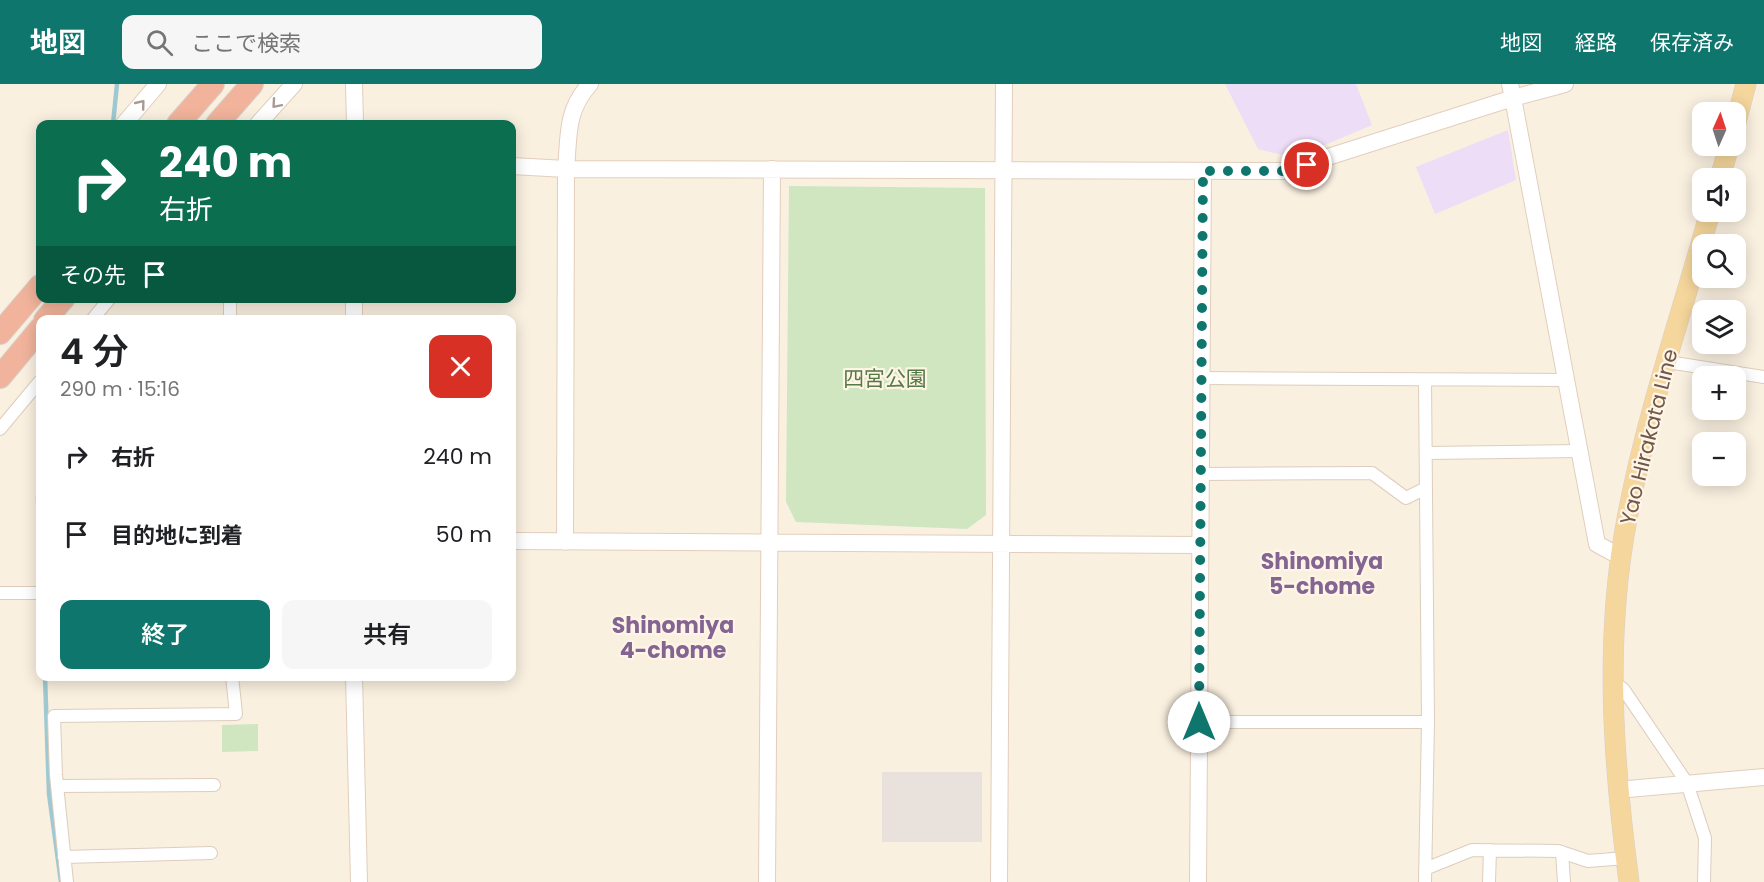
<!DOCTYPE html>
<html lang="ja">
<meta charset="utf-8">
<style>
body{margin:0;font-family:Poppins,"Noto Sans JP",sans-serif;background:#f6f6f6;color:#202124;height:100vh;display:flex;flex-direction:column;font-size:22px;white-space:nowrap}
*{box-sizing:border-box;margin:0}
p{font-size:20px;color:#757577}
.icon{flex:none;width:33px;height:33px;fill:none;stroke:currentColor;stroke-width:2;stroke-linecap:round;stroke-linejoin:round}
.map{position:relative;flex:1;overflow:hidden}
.drawer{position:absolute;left:36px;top:231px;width:480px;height:366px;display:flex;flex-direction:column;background:#fff;border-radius:12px;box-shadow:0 3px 15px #0003}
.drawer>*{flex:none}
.guide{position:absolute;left:36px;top:36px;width:480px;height:183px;border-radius:12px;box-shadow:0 3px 15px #0003;background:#0b6e4f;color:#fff;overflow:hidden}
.needle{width:39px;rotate:3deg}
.controls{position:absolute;left:1692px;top:18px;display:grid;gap:12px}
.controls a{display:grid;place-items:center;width:54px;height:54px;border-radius:12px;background:#fff;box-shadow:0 3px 15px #0003;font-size:30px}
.pin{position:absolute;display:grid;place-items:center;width:51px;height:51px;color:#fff;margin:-26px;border:3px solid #fff;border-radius:50%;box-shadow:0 2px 6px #0007}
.me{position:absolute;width:66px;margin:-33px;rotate:0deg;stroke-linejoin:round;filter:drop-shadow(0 0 4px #0008)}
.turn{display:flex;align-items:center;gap:21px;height:126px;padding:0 24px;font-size:27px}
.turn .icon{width:78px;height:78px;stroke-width:2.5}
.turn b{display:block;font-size:42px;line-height:51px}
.then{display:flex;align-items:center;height:57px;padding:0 24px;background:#0003;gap:12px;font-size:22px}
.round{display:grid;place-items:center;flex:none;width:63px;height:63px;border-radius:12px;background:#f6f6f6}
.head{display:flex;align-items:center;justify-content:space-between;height:102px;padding:0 24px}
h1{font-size:36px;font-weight:600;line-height:45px}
.primary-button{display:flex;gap:12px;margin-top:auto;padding:12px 24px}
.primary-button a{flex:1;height:69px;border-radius:12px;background:#0f766e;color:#fff;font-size:24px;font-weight:600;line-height:69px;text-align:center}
.primary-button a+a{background:#f6f6f6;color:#202124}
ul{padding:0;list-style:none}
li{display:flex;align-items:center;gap:18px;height:78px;padding:0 24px}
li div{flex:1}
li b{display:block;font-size:22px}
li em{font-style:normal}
header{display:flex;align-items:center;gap:36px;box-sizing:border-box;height:84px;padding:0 30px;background:#0f766e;color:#fff}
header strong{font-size:28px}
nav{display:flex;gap:33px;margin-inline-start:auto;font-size:21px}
.search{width:420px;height:54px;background:#f6f6f6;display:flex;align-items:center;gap:15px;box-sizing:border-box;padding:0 21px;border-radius:12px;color:#757577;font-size:22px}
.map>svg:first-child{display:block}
.industrial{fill:#e9e2dc}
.education{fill:#edddf6}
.green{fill:#cfe6c0}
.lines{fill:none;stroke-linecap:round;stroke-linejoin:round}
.stream{stroke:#9ec9d2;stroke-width:4.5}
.street-casing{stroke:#ddcdbd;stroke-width:14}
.secondary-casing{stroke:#e2cebc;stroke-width:18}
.primary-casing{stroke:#d7d0cc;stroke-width:21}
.highway-casing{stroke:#d7d0cc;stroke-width:24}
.street{stroke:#fff;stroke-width:12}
.secondary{stroke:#fff;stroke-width:16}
.primary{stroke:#f5d69c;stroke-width:20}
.highway{stroke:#f1b39b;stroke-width:22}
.oneway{stroke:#a99b92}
.route{stroke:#0f766e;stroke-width:10;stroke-dasharray:0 18}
.labels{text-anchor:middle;stroke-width:4.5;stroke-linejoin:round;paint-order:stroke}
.park-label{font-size:21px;fill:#547a45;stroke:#fef5e6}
.street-label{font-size:21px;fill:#6f584a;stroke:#fef5e6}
.neighbourhood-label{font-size:22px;font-weight:bold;fill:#846592;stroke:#fef5e6}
</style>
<header>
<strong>地図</strong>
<div class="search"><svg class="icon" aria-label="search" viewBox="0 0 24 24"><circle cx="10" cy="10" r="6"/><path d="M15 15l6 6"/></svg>ここで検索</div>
<nav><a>地図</a><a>経路</a><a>保存済み</a></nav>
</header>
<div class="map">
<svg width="1764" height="798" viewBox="0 0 1764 798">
<rect width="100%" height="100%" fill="#faf0e0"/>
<path class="industrial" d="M882,688H982V758H882Z"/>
<path class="education" d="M1225,0H1356L1372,41L1294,74L1258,65Z
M1508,46L1516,96L1435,130L1416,83Z"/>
<path class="green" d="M789,102L985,104L986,431L967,445L796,438L786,418Z
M258,640V667L222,668V641Z"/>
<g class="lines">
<path class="stream" d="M113,40L117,0
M40,408L38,413L40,480
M45,592L49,710L61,798"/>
<g class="street-casing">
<path id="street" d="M230,214V236
M92,236L110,214
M1668,278L1764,293
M1201,294L1565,296
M0,345L40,297
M1426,369L1579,367
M1201,390L1372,389L1406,414L1426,404
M0,509H40
M1613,597L1624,606L1687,699L1705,754L1704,798
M1199,638H1428
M57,702L214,701
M1562,768L1564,798
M64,773L211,769
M1425,785L1472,766L1558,767L1588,777L1626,774
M67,798L56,691L54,632L236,630L232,592
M1425,798L1428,638L1425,296
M1489,798L1490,766"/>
</g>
<g class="secondary-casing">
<path id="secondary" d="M354,0L355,40
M1565,0L1513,14L1597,460L1621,473
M124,40L158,0
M258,40L294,0
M512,82L566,85L1284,87L1513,14L1510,0
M354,236V214
M512,457L1200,461
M565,458L566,85C569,51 566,26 590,0
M354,592L359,798
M1617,706L1764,693
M767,798L772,85
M999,798L1004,0
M1198,798L1203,87"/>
</g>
<g class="primary-casing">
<path id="primary" d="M1736,38L1746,0
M1720,94L1729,62
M1629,798C1613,678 1604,555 1627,435C1646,332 1682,229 1710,128"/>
</g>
<g class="highway-casing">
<path id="highway" d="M178,40L213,0
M217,40L252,0
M45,236L64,214
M0,249L40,202
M0,293L40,245"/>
</g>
<use href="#street" class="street"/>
<use href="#secondary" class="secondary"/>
<use href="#primary" class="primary"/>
<use href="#highway" class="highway"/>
</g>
<defs><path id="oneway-chevron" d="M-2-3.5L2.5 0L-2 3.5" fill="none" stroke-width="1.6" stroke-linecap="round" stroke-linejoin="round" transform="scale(1.5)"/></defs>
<g class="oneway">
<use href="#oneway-chevron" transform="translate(141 20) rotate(-51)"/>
<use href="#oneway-chevron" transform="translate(276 20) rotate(131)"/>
</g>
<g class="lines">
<path class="route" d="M1199,638L1203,87H1284L1307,81"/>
</g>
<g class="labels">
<g class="park-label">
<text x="885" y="302">四宮公園</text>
</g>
<g class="street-label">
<text transform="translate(1649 353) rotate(-76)" y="7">Yao Hirakata Line</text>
</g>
<g class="neighbourhood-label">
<text x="1322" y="485">Shinomiya<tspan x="1322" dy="25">5-chome</tspan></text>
<text x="673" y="549">Shinomiya<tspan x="673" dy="25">4-chome</tspan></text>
</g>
</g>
</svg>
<div class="controls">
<a><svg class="needle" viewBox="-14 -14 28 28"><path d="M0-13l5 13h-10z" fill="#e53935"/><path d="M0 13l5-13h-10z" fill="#757577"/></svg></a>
<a><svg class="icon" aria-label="sound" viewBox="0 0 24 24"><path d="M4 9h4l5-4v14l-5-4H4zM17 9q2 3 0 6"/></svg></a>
<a><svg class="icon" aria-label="search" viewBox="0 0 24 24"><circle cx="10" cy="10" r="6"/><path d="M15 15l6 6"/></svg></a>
<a><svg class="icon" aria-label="layers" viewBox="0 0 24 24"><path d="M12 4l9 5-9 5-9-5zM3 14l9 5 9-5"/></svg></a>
<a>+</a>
<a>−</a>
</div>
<div class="pin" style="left:1307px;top:81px;background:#d93025"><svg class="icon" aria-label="arrive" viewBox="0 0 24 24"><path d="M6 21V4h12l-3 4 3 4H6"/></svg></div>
<svg class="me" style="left:1199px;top:638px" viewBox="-20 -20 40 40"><circle r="19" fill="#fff"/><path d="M0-13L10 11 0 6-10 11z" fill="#0f766e"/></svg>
<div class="guide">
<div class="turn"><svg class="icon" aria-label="right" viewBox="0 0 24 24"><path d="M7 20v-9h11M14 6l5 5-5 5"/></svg><div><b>240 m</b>右折</div></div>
<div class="then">その先<svg class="icon" aria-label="arrive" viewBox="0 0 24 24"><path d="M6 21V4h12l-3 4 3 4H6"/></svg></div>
</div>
<section class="drawer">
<div class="head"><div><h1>4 分</h1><p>290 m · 15:16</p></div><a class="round" style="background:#d93025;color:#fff"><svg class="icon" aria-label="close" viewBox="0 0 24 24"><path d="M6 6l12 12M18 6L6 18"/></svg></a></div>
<ul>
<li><svg class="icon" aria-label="right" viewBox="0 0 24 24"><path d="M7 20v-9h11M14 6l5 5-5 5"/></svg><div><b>右折</b></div><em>240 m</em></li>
<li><svg class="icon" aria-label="arrive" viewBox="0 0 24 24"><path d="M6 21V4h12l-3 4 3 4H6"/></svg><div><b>目的地に到着</b></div><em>50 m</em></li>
</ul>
<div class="primary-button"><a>終了</a><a>共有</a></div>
</section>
</div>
